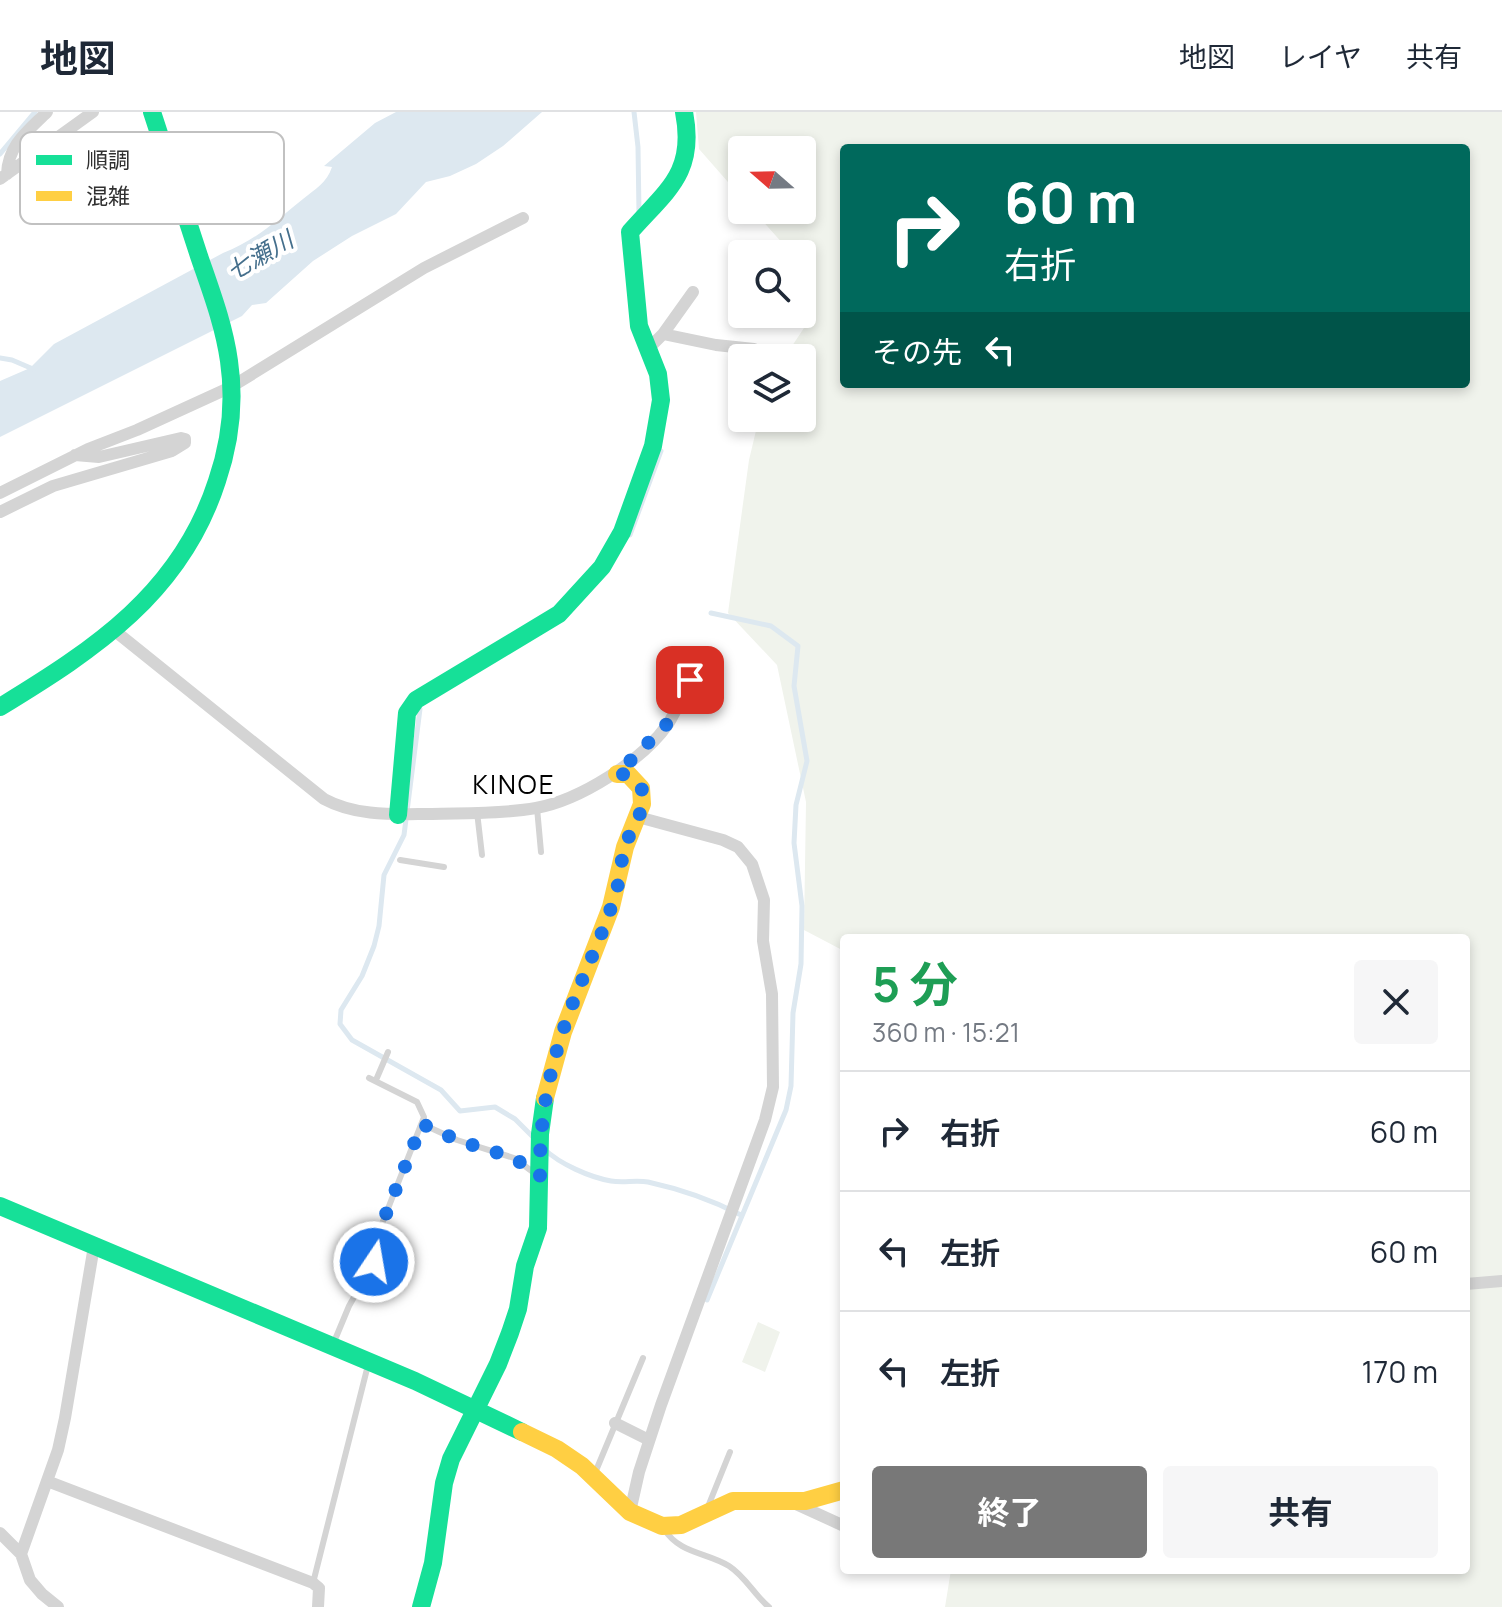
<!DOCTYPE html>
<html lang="ja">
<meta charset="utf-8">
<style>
body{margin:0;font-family:Manrope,"Noto Sans JP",sans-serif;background:#f6f6f7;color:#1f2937;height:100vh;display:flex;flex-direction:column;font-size:30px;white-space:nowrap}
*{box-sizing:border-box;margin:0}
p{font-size:26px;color:#747a83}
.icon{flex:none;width:44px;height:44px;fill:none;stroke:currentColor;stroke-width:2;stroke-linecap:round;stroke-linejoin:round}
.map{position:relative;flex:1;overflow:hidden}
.side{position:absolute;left:840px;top:822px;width:630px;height:640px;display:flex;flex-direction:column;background:#fff;border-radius:8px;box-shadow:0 4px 12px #0003}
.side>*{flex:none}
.hud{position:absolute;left:840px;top:32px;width:630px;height:244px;border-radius:8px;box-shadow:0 4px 12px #0003;background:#00695c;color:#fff;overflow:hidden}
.needle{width:52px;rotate:290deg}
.tools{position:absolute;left:728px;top:24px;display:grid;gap:16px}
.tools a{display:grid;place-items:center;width:88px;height:88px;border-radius:8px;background:#fff;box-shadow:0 4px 12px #0003;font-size:40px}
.pin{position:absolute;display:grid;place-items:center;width:68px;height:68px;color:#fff;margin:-34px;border-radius:16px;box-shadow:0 4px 12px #0006}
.me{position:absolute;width:88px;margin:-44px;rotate:12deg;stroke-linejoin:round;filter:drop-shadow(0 0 6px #0008)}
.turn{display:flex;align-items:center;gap:28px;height:168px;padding:0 32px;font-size:36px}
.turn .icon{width:104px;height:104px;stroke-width:2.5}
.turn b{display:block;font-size:56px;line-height:68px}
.then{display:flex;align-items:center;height:76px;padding:0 32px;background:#0003;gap:16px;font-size:30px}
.round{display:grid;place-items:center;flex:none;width:84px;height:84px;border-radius:8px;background:#f6f6f7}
.headline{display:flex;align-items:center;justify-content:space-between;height:136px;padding:0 32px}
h1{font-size:48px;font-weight:700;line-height:60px;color:#1e9e55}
.button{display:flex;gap:16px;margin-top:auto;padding:16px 32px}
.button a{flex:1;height:92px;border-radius:8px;background:#787878;color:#fff;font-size:32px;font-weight:700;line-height:92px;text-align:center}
.button a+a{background:#f6f6f7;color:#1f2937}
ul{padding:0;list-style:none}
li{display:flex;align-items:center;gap:24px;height:120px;padding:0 32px;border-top:2px solid #e0e1e3}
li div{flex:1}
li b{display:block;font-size:30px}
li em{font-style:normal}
header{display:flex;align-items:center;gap:48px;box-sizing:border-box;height:112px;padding:0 40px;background:#fff;border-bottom:2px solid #e0e1e3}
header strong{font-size:38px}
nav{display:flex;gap:44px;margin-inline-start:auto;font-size:28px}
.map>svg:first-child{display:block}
.green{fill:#f0f3ec;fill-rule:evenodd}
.water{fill:#dde8f0}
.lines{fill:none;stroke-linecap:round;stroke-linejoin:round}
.stream{stroke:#dde8f0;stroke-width:5}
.lane{stroke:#d4d4d4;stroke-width:6}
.street{stroke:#d4d4d4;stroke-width:12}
.fast{stroke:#16e098;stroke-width:18}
.slow{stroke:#ffcf43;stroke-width:18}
.route{stroke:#1a73e8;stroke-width:14;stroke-dasharray:0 25.2}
.labels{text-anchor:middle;stroke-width:8;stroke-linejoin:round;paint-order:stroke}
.water-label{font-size:24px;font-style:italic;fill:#456f8c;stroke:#fff}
.quarter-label{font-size:26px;letter-spacing:2px;fill:#000;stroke:#fff}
.key{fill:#fff;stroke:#c1c1c1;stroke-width:2}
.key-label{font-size:22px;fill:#303030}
</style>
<header>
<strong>地図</strong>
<nav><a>地図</a><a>レイヤ</a><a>共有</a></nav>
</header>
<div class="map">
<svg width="1502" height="1495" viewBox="0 0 1502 1495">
<rect width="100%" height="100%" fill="#fff"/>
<path class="green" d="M696,0H1502V1495H945L951,1458H1466V826H844V839L804,818L806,690L777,553L728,501L749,348L759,306H802V246H784L808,210L802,184V142H792L753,98H802V38H742V86L699,37ZM844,36H1466V272H844Z
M758,1210L780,1220L765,1260L742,1250Z"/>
<path class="water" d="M396,0H542L503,34L476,52L450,64L426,70L396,102L352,124L313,149L266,191L252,193L242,204L0,325V269L30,256L54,232L223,141C255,129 277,108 303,87C315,77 327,71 332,55L324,54L375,11Z"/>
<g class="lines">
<path class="stream" d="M634,0L638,35L639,101
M0,42L35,0
M0,246L12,248L33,257
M630,423L661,339
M420,597L404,723L384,763L379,814L374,834L362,864L341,898L340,912L352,928L441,978L460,999L495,995L515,1007L535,1027
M544,1037C560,1052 589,1065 611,1069C623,1071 636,1068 648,1070C680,1077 712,1088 741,1103
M707,1188L786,998L791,974L793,901L801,852L802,794L794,731L796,693L807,649L794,574L798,534L771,514L711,501"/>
<path class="lane" d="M537,696L541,740
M477,700L482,743
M400,748L444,755
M376,968L388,940
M422,1012L457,1028L514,1046L537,1063
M334,1230L349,1194L374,1150L378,1122L424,1005L417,990L369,966
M595,1361L643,1246
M707,1397L730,1340
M664,1417C680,1442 706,1440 729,1454C746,1465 754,1483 769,1495
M313,1471L368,1253"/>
<path class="street" d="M7,62C8,33 28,19 47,0
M0,67L93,0
M663,222L716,233L754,237
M648,237L663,222L693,180
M0,381L88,337L137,318L231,275L424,156L523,106
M0,400L53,374L172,339L185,331V327L181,326L99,345L75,343
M115,519L324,687C357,705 396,702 432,702C466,701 502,702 536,696C580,688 642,649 668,612C677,598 683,582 690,568
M1466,1172L1502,1169
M615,1311L649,1328
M47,1369L313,1471L319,1476L318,1495
M796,1392L844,1414
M630,1400L639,1360L661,1293L765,1008L773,975L772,882L763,829L764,788L752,752L738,735L723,728L638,705
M0,1421L21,1442L30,1468L42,1482L58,1495
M21,1442L58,1338L65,1306L94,1134"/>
<path class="fast" d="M0,595C95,537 181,481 217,369C230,331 235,290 229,249C224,213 211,179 199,144C183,96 168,48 152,0
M398,703L407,601L416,588L559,502L602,455L622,420L653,334L661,288L658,262L639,214L630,120C667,78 696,61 684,0
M0,1094L415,1269L522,1320
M421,1495L433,1451L444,1371L451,1347L498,1252L510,1221L518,1197L525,1154L538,1116L540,1022L545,986"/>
<path class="slow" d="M545,986L563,920L611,795L625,735L642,692L641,676L628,662H617
M522,1320L557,1337L582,1354L630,1400L662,1414L681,1413L733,1389H805L844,1378"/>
</g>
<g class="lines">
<path class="route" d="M374,1150L378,1122L422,1012L457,1028L514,1046L540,1064C539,1005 550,952 571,896C586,856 606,817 617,776C621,764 621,752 623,740C628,720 645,703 643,682C641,669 629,661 617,662L667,612L690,568"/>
</g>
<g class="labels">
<g class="water-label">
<text transform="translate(260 144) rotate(-30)" y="8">七瀬川</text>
</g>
<g class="quarter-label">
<text x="514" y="682">KINOE</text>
</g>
</g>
<rect x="20" y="20" width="264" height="92" rx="12" class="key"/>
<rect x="36" y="43" width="36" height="10" fill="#16e098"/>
<rect x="36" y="79" width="36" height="10" fill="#ffcf43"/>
<g class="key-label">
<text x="86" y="56">順調</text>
<text x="86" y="92">混雑</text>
</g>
</svg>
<div class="tools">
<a><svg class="needle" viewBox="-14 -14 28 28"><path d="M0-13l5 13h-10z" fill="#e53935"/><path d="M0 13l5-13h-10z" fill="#747a83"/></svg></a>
<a><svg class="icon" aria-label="search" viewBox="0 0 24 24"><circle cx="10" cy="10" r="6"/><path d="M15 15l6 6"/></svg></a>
<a><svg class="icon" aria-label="layers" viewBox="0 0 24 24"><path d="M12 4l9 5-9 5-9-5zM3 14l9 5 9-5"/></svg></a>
</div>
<div class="pin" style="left:690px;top:568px;background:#d93025"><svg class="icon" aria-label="arrive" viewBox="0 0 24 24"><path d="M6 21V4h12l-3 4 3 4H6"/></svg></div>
<svg class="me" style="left:374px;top:1150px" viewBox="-20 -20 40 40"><circle r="17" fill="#1a73e8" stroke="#fff" stroke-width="3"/><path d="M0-11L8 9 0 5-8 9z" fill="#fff"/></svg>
<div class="hud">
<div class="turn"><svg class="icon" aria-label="right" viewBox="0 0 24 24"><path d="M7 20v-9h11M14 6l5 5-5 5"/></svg><div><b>60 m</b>右折</div></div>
<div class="then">その先<svg class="icon" aria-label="left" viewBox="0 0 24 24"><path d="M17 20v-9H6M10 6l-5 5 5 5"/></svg></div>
</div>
<section class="side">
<div class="headline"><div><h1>5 分</h1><p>360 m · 15:21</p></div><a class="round"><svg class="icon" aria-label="close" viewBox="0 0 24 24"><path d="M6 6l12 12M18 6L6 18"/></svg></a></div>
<ul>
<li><svg class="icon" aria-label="right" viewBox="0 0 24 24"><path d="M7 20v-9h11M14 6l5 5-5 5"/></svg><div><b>右折</b></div><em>60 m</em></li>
<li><svg class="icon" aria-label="left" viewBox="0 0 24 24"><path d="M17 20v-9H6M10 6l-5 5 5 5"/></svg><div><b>左折</b></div><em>60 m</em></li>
<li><svg class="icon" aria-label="left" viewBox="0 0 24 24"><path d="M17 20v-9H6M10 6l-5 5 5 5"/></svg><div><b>左折</b></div><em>170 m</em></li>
</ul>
<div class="button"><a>終了</a><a>共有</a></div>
</section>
</div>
